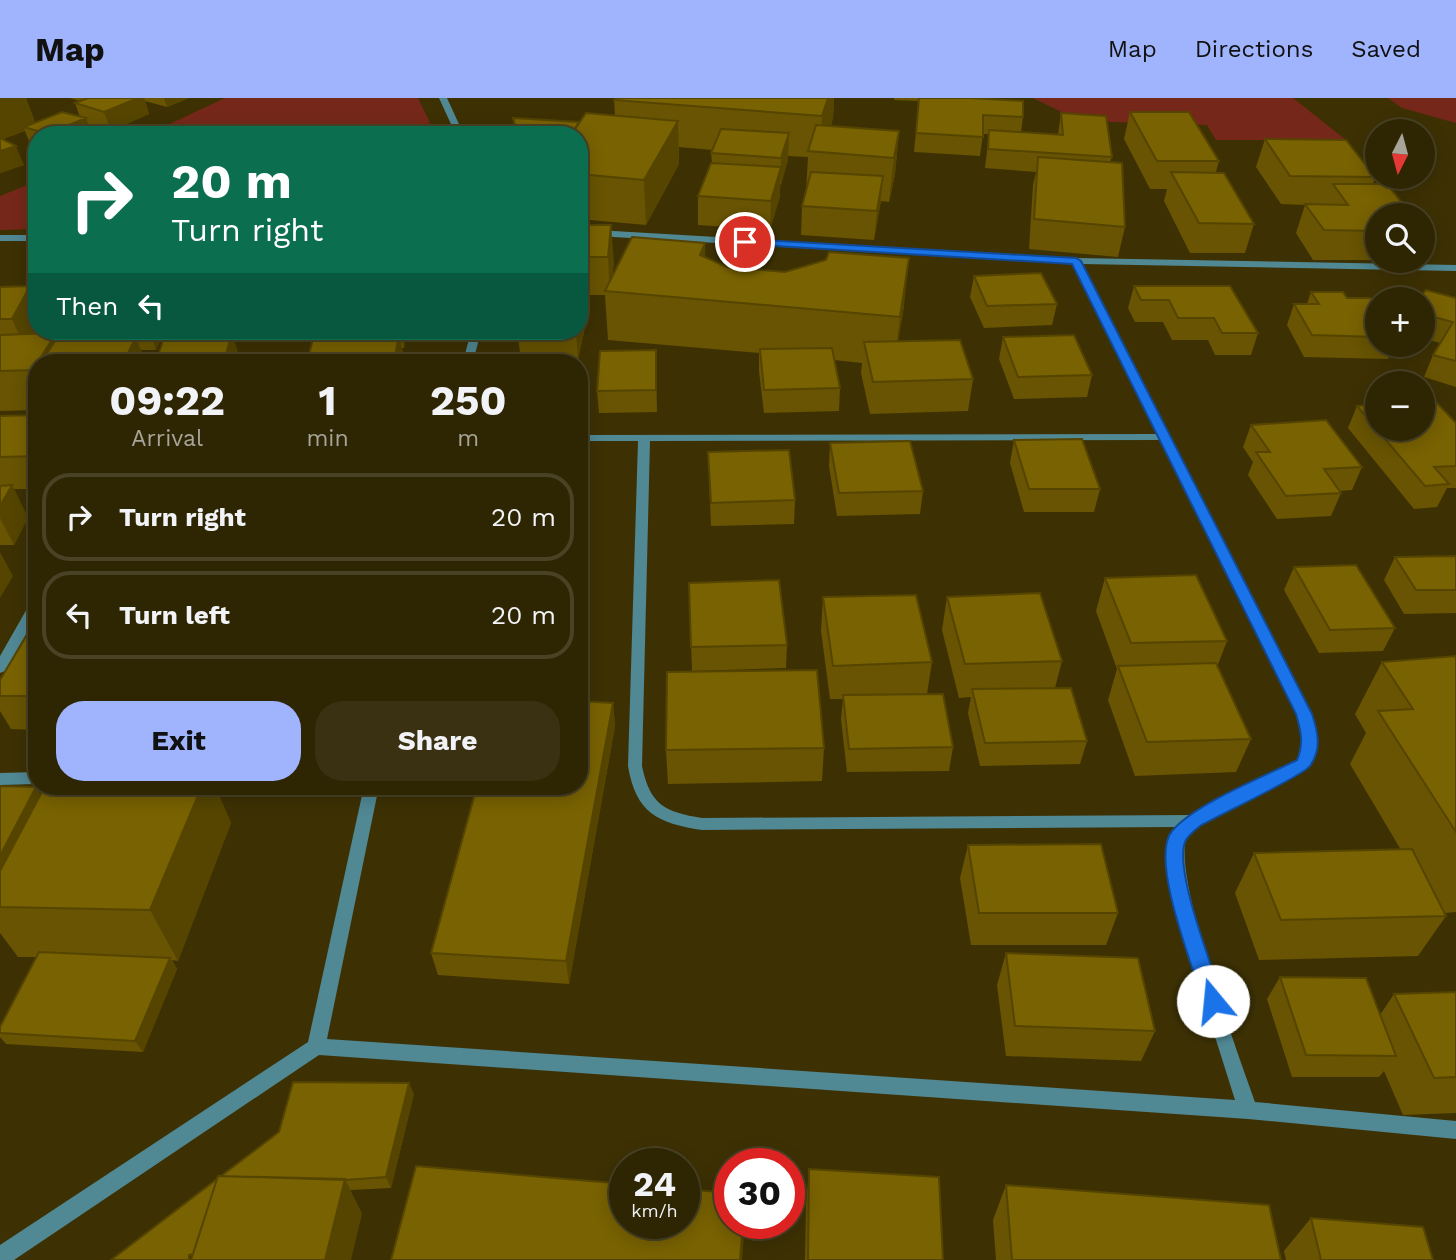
<!DOCTYPE html>
<meta charset="utf-8">
<style>
body{margin:0;font-family:"Work Sans",sans-serif;background:#3a3112;color:#f1f3f6;height:100vh;display:flex;flex-direction:column;font-size:26px;white-space:nowrap}
*{box-sizing:border-box;margin:0}
p{font-size:23px;color:#a7a59a}
.icon{flex:none;width:38px;height:38px;fill:none;stroke:currentColor;stroke-width:2;stroke-linecap:round;stroke-linejoin:round}
.map{position:relative;flex:1;overflow:hidden}
.details{position:absolute;left:28px;top:256px;width:560px;height:441px;display:flex;flex-direction:column;background:#2e2503;border-radius:28px;box-shadow:0 4px 18px #0003,0 0 0 2px #494225}
.details>*{flex:none}
.guide{position:absolute;left:28px;top:28px;width:560px;height:214px;border-radius:28px;box-shadow:0 4px 18px #0003,0 0 0 2px #494225;background:#0b6e4f;color:#fff;overflow:hidden}
.needle{width:46px;rotate:186deg}
.fabs{position:absolute;left:1365px;top:21px;display:grid;gap:14px}
.fabs a{display:grid;place-items:center;width:70px;height:70px;border-radius:50%;background:#2e2503;box-shadow:0 4px 18px #0003,0 0 0 2px #494225;font-size:35px}
.speed{position:absolute;left:609px;top:1050px;display:flex;gap:14px;font-size:35px;font-weight:700;text-align:center}
.speed>*{display:grid;place-content:center;width:91px;height:91px;border-radius:50%;background:#2e2503;box-shadow:0 4px 18px #0003,0 0 0 2px #494225;line-height:1}
.speed small{font-size:18px;font-weight:400}
.speed .limit{border:10px solid #d22;background:#fff;color:#111}
.pin{position:absolute;display:grid;place-items:center;width:60px;height:60px;color:#fff;margin:-30px;border:4px solid #fff;border-radius:50%;box-shadow:0 2px 7px #0007}
.me{position:absolute;width:77px;margin:-38px;rotate:343deg;stroke-linejoin:round;filter:drop-shadow(0 0 5px #0008)}
.turn{display:flex;align-items:center;gap:24px;height:147px;padding:0 28px;font-size:32px}
.turn .icon{width:91px;height:91px;stroke-width:2.5}
.turn b{display:block;font-size:49px;line-height:60px}
.then{display:flex;align-items:center;height:66px;padding:0 28px;background:#0003;gap:14px;font-size:26px}
.eta{display:flex;justify-content:space-evenly;align-items:center;height:119px;text-align:center}
.eta b{font-size:42px;font-weight:700;line-height:49px}
.cta{display:flex;gap:14px;margin-top:auto;padding:14px 28px}
.cta a{flex:1;height:80px;border-radius:28px;background:#a0b3fd;color:#111;font-size:28px;font-weight:700;line-height:80px;text-align:center}
.cta a+a{background:#3a3112;color:#f1f3f6}
ul{padding:0;list-style:none}
li{display:flex;align-items:center;gap:21px;height:88px;margin:0 14px 10px;padding:0 14px;border:4px solid #494225;border-radius:28px}
li div{flex:1}
li b{display:block;font-size:26px}
li em{font-style:normal}
header{display:flex;align-items:center;gap:42px;box-sizing:border-box;height:98px;padding:0 35px;background:#a0b3fd;color:#111}
header strong{font-size:33px}
nav{display:flex;gap:38px;margin-inline-start:auto;font-size:24px}
.map>svg:first-child{display:block}
.green{fill:#752819}
.lines{fill:none;stroke-linecap:round;stroke-linejoin:round}
.minor{fill:#508894;fill-rule:evenodd}
.wall{fill:#685402}
.shaded-wall{fill:#554501}
.building{fill:#796202;stroke:#554501;stroke-width:2}
.route{fill:#1a73e8;stroke:#114b97;stroke-width:2}
</style>
<header>
<strong>Map</strong>
<nav><a>Map</a><a>Directions</a><a>Saved</a></nav>
</header>
<div class="map">
<svg width="1456" height="1162" viewBox="0 0 1456 1162">
<rect width="100%" height="100%" fill="#3d3104"/>
<path class="green" d="M225,0H418L436,37H146Z
M1033,0H1293L1346,42H1216L1207,27L1080,23Z
M1388,0H1456V25L1402,10Z
M37,83V131L0,132V98Z"/>
<g class="lines">
<path class="minor" d="M439,0H447L464,37H456Z
M579,131L1076,160L1456,167V173L1082,166L1311,616C1317,636 1318,651 1308,670C1280,684 1205,715 1188,738C1168,767 1241,964 1255,1004L1456,1023V1041L1248,1021L319,957L14,1162H0V1147L308,944L364,688H379L327,941L1235,1002L1193,869L1171,785L1168,754L1171,737L1177,729L702,732C657,725 636,715 628,668L638,343H579V337L1157,336L1073,166L579,137ZM1161,342L1297,616L1302,642L1297,662L1231,694L1192,717L702,720C665,714 650,707 642,668L650,343Z
M0,137H37V143H0Z
M471,233H481L473,264H463Z
M37,501V517L5,573L0,575V558L32,502Z
M37,674V686L0,687V675Z"/>
</g>
<path class="wall" d="M0,0H26L35,25L80,19L75,5L80,3L70,0H189L167,9L145,3L149,16L111,33L88,26L92,37H37V50L31,48L25,33L3,41L24,67L0,75Z
M834,0L833,20L831,28L899,33L895,76L889,104L881,103L874,142L801,137L802,108L806,94L808,59L788,58V62L780,88V98L770,132L698,127V98L712,65L711,55L713,52L679,49V66L646,127L579,121V37H515L513,20L579,24L615,18L614,2Z
M894,0H970L1023,19L1021,34L1058,37L1061,15L1112,59L1110,64L1125,129L1118,159L1029,151L1033,87L1036,74L985,70L989,36H983L980,58L914,54L919,3L894,2Z
M1130,14L1219,63L1216,74L1254,126L1245,155H1190L1164,103L1167,91H1150L1124,41Z
M1265,41L1375,79L1373,86L1377,117V162H1313L1296,135L1305,107L1281,106L1256,69Z
M579,127L614,164L612,179L705,145V159L727,169L785,174L826,162L904,208L898,243L973,281L968,313L870,316L861,275L862,265L834,262L840,290L839,313L764,315L759,273V255L608,242L605,197H589L590,205L578,262L521,261L517,233H579Z
M974,178L1057,206L1052,227L984,230L970,199Z
M30,188L37,203V233H165L156,252H141L145,264H37V312L0,313V189Z
M1134,188L1258,235L1251,257H1215L1208,242H1172L1163,224H1135L1128,210Z
M1311,194L1347,200L1377,210V247H1393L1388,261L1304,259L1287,227L1294,206H1307Z
M1456,200V289L1424,279L1433,257L1440,245L1423,240V201Z
M316,233H407L404,250H402L405,264L318,241Z
M1003,239L1092,277L1087,299L1014,301L999,261Z
M657,274V314L599,315L597,293Z
M1357,308L1456,325V390H1447L1437,409L1414,411L1348,330Z
M37,317V391H14L28,420L14,447H0V318Z
M1251,327L1362,369L1352,392L1339,393L1341,395L1331,418L1277,421L1248,377L1253,364L1243,349Z
M1014,342L1100,391L1094,414H1024L1010,365Z
M830,345L923,393L920,416L837,418L829,368Z
M708,354L795,402L794,426L711,428Z
M1456,458V515L1404,516L1384,482L1395,459Z
M1294,469L1395,530L1383,553L1319,555L1284,492Z
M1105,480L1227,543L1217,569L1251,641L1236,674L1135,678L1108,602L1117,571L1096,513Z
M689,485L787,547L786,570L692,573Z
M823,499L932,564L927,596L953,649L949,673L847,674L841,621L843,601H830L821,533Z
M947,499L1062,563L1055,590L1087,643L1080,666L980,668L968,615L971,599L959,600L942,532Z
M37,520V632L11,631L0,613V582Z
M1456,558V814L1445,815L1446,818L1418,858L1259,862L1235,795L1254,755L1401,752L1350,666L1366,635L1355,616L1382,564Z
M613,605L615,628L569,886L438,877L431,855Z
M824,650L822,683L668,686L666,652Z
M0,688L41,696L45,688H215L231,725L178,863L172,862L177,871L143,954L6,946L0,939V929L36,859H18L0,835Z
M968,747L1118,815L1106,847H971L960,780Z
M1006,855L1155,933L1141,963L1006,958L997,887Z
M1280,879L1380,917L1394,896L1456,894V1015L1403,1017L1384,973L1379,979H1292L1267,901Z
M414,996L391,1090L350,1092L362,1116L221,1078Z
M809,1071L943,1162H805L806,1106Z
M1006,1087L1281,1162H996L993,1122Z
M1311,1120L1433,1162H1286L1284,1153Z"/>
<path class="shaded-wall" d="M0,0H26L37,29H24L25,33L0,42Z
M138,0H144L149,16L111,33L104,14Z
M164,0H189L167,9Z
M828,0H834L833,20L822,54H820L822,18Z
M86,20L92,37H48Z
M678,23L679,66L646,127L644,82Z
M899,33L895,76L889,104L894,60Z
M789,35L788,62L781,88V60Z
M16,48L24,67L0,75V53Z
M781,69L780,98L770,132L771,103Z
M883,78L880,107L874,142L877,113Z
M611,127L614,164L610,197L608,159Z
M705,145L706,192L700,157Z
M586,158L590,205L578,262L576,233H579V187Z
M909,160L904,208L894,268L900,219Z
M30,188L37,203V217L29,218L39,240L29,259L12,221Z
M150,233H165L156,252Z
M400,233H407L404,250Z
M56,235L68,264L55,260H44L46,264H38Z
M232,235L241,264H224Z
M399,237L405,264H394Z
M136,239L145,264H130L127,257Z
M656,252L657,274V314L656,292Z
M37,267V279L34,272Z
M12,387L28,420L14,447L0,420V408Z
M0,454L13,478L0,500Z
M613,605L615,628L569,886L566,863Z
M202,688H215L231,725L178,863L150,812Z
M36,689L56,722L0,779V758Z
M170,860L177,871L143,954L135,943Z
M409,985L414,996L391,1090L386,1079Z
M345,1081L362,1116L351,1162H325Z
M743,1125H745L742,1162H740Z"/>
<path class="building" d="M88,0H138L104,14L75,5Z
M616,0H828L822,18L614,2Z
M919,0H970L1023,3V19L983,17V39L916,35Z
M62,14L86,20L48,36L24,29Z
M1130,14H1189L1219,63H1157Z
M586,15L678,23L644,82L579,76V37H571Z
M1061,15L1106,18L1112,59L988,51L989,32L1063,37Z
M513,20L579,24L571,37H518Z
M816,27L899,33L894,60L808,53Z
M721,31L789,35L781,60L711,55Z
M0,40L16,48L0,53Z
M1265,41L1346,42L1375,79L1290,78Z
M1038,59L1122,65L1125,129L1034,121Z
M711,65L781,69L771,103L698,98Z
M811,74L883,78L877,113L802,108Z
M1171,74L1224,75L1254,126L1199,125Z
M1333,86H1387L1412,117H1377V133L1324,132L1305,106L1348,107Z
M579,127H611L608,159H585L586,158H579Z
M632,139L705,145L700,157L727,169L785,174L826,162L829,154L909,160L900,219L605,193Z
M579,158H586L579,187Z
M1041,175L1057,206L987,208L974,178Z
M30,188L12,221H0V189Z
M1134,188H1230L1258,235H1222L1214,220H1178L1169,202H1141Z
M1426,192L1456,200V263L1433,257L1453,224L1423,216V201H1419Z
M1311,194H1343L1347,200H1371L1377,210V239L1312,237L1294,206H1319Z
M37,205V217L29,218Z
M56,235L38,264H37V267L34,272L0,273V237Z
M232,235L224,264H156L164,239Z
M399,237L394,264H307L313,241Z
M1074,237L1092,277L1018,279L1003,239Z
M136,239L127,257L111,258L108,264H53L55,260H44L55,243Z
M960,242L973,281L873,284L864,244Z
M832,250L840,290L764,292L760,251Z
M656,252V292L597,293L600,253Z
M1435,303L1456,325V368L1434,369L1449,386L1425,388L1357,308L1377,306V331H1423V304Z
M37,317V358L0,359V318Z
M1326,322L1362,369L1324,371L1341,395L1286,398L1256,354H1270L1251,327Z
M1082,341L1100,391H1029L1014,342Z
M910,343L923,393L839,395L830,345Z
M789,352L795,402L711,405L708,354Z
M12,387L0,408V388Z
M1456,458V492H1416L1395,459Z
M1356,467L1395,530L1330,532L1294,469Z
M1196,477L1227,543L1131,545L1105,480Z
M779,482L787,547L691,549L689,485Z
M1040,495L1062,563L965,566L947,499Z
M916,497L932,564L833,568L823,499Z
M37,520V598H0V582Z
M1456,558V734L1378,613L1413,611L1382,564Z
M1216,565L1251,641L1147,644L1118,568Z
M817,572L824,650L666,652L667,574Z
M1071,590L1087,643L985,645L972,591Z
M943,596L953,649L849,651L843,597Z
M579,603L613,605L566,863L431,855L477,688H579Z
M0,688L36,689L0,758Z
M45,688H202L150,812L0,809V773Z
M1101,746L1118,815H979L968,747Z
M1412,751L1446,818L1281,822L1254,755Z
M39,854L170,860L135,943L0,935V929Z
M1006,855L1138,860L1155,933L1015,928Z
M1280,879L1366,880L1396,958L1306,957Z
M1456,894V979L1434,980L1394,896Z
M293,984L409,985L386,1079L345,1082L221,1078L279,1034Z
M416,1068L625,1086V1125H684V1091L730,1095V1125H743L740,1162H391Z
M809,1071L939,1079L943,1162H808Z
M218,1078L345,1081L325,1162H191Z
M217,1081L193,1156L189,1157V1162H111Z
M1006,1087L1269,1107L1281,1162H1012Z
M1311,1120L1423,1129L1433,1162H1321Z"/>
<path class="route" d="M745,141L1076,160L1081,163L1312,616C1318,634 1322,651 1310,668C1303,678 1217,718 1200,728C1195,732 1187,738 1185,744C1174,773 1213,870 1223,903L1221,909L1213,912L1206,909L1203,903C1193,869 1149,760 1172,733C1194,706 1263,679 1297,662C1304,646 1301,633 1296,616L1072,166L741,146L740,144Z"/>
</svg>
<div class="fabs">
<a><svg class="needle" viewBox="-14 -14 28 28"><path d="M0-13l5 13h-10z" fill="#e53935"/><path d="M0 13l5-13h-10z" fill="#a7a59a"/></svg></a>
<a><svg class="icon" aria-label="search" viewBox="0 0 24 24"><circle cx="10" cy="10" r="6"/><path d="M15 15l6 6"/></svg></a>
<a>+</a>
<a>−</a>
</div>
<div class="speed"><div>24<small>km/h</small></div><div class="limit">30</div></div>
<div class="pin" style="left:745px;top:144px;background:#d93025"><svg class="icon" aria-label="arrive" viewBox="0 0 24 24"><path d="M6 21V4h12l-3 4 3 4H6"/></svg></div>
<svg class="me" style="left:1213px;top:903px" viewBox="-20 -20 40 40"><circle r="19" fill="#fff"/><path d="M0-13L10 11 0 6-10 11z" fill="#1a73e8"/></svg>
<div class="guide">
<div class="turn"><svg class="icon" aria-label="right" viewBox="0 0 24 24"><path d="M7 20v-9h11M14 6l5 5-5 5"/></svg><div><b>20 m</b>Turn right</div></div>
<div class="then">Then<svg class="icon" aria-label="left" viewBox="0 0 24 24"><path d="M17 20v-9H6M10 6l-5 5 5 5"/></svg></div>
</div>
<section class="details">
<div class="eta">
<div><b>09:22</b><p>Arrival</p></div>
<div><b>1</b><p>min</p></div>
<div><b>250</b><p>m</p></div>
</div>
<ul>
<li><svg class="icon" aria-label="right" viewBox="0 0 24 24"><path d="M7 20v-9h11M14 6l5 5-5 5"/></svg><div><b>Turn right</b></div><em>20 m</em></li>
<li><svg class="icon" aria-label="left" viewBox="0 0 24 24"><path d="M17 20v-9H6M10 6l-5 5 5 5"/></svg><div><b>Turn left</b></div><em>20 m</em></li>
</ul>
<div class="cta"><a>Exit</a><a>Share</a></div>
</section>
</div>
